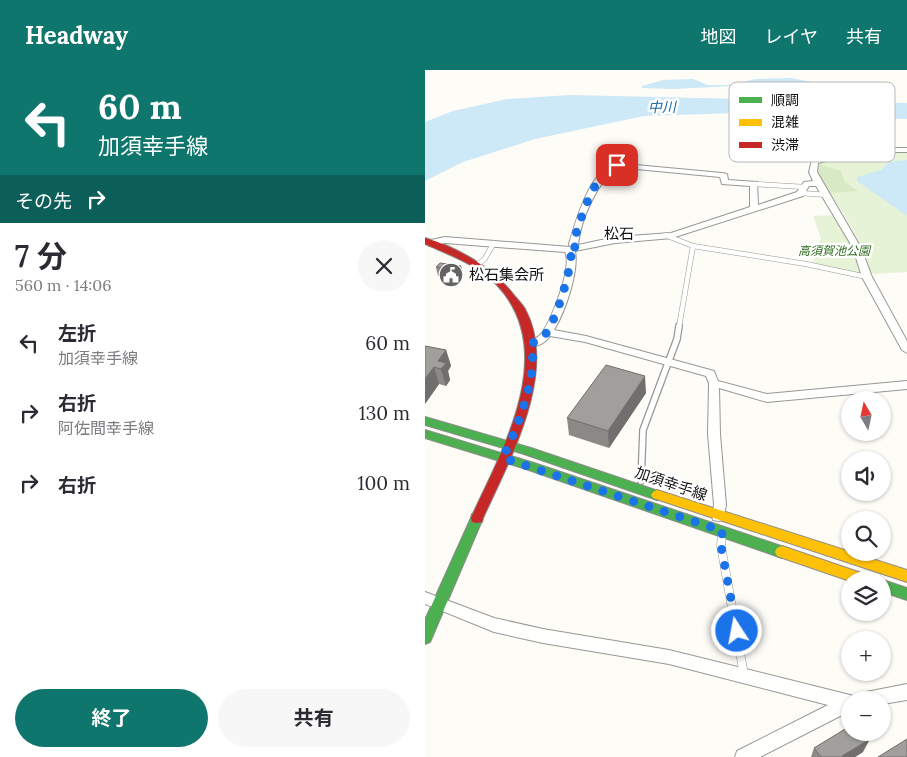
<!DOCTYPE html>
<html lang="ja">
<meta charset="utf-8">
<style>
body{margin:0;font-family:Lora,"Noto Sans JP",serif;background:#f7f7f7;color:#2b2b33;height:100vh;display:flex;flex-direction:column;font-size:19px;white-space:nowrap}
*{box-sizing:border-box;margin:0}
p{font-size:16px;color:#7c7c81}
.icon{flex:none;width:28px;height:28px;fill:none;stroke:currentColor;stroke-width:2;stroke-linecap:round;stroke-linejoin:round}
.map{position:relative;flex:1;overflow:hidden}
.drawer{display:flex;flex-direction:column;background:#fff;width:425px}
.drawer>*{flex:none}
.hud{background:#0f766e;color:#fff;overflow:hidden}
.needle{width:32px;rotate:351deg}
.fabs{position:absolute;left:416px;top:321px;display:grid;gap:10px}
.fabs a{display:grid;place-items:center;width:50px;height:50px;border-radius:50%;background:#fff;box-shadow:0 1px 4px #0004;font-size:25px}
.pin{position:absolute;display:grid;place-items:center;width:42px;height:42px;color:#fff;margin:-21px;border-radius:10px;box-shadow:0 2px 8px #0006}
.me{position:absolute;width:55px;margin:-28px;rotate:349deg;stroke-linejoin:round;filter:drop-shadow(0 0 4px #0008)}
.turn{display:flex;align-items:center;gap:18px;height:105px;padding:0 15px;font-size:22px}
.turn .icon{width:65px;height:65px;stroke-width:2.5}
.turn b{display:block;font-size:35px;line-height:42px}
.then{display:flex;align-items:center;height:48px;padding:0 15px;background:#0003;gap:10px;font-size:19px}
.round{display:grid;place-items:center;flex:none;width:52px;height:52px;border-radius:26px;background:#f7f7f7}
.head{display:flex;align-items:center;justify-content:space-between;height:85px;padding:0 15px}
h1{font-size:30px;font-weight:700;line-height:38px}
.primary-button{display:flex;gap:10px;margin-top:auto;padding:10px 15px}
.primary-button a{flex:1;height:58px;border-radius:30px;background:#0f766e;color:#fff;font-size:20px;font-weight:700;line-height:58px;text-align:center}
.primary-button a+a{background:#f7f7f7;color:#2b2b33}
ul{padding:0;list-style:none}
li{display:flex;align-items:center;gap:15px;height:70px;padding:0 15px}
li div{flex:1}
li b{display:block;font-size:19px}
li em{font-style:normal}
header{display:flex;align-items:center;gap:30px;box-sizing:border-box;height:70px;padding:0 25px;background:#0f766e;color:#fff}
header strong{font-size:24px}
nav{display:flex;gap:28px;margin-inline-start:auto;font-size:18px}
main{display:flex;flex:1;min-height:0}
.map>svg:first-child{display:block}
.green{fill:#e7f3d7}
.forest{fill:#d8eac5}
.water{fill:#cde8f7}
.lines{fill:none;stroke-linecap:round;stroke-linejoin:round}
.lane-far2-casing{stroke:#979795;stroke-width:5.5}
.lane-far1-casing{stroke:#979795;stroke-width:8}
.lane-casing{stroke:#979795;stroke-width:9}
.street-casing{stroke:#979795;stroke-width:2}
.fast-casing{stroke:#8e8d8b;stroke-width:2}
.slow-casing{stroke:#8e8d8b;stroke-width:2}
.jam-casing{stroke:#8e8d8b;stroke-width:2}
.lane-far2{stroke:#fffffe;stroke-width:4.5}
.lane-far1{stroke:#fffffe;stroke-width:5.5}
.lane{stroke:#fffffe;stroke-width:8}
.street{fill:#fffffe;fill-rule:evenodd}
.fast{fill:#4caf50;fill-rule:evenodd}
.slow{fill:#ffc107;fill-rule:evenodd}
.jam{fill:#c62828;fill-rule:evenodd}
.wall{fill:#8a8986}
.shaded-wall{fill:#716f6d}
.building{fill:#a19f9c;stroke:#716f6d}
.route{stroke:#1a73e8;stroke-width:9;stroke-dasharray:0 16.2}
.labels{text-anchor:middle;stroke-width:5;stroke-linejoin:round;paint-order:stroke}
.far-park-label{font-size:12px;font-style:italic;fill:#2f6b1f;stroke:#fff}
.far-water-label{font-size:14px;font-style:italic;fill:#1768a6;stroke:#fff}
.far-quarter-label{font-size:15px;fill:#111;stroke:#fff}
.poi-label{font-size:15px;fill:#111;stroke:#fff;text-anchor:start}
.street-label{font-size:15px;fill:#111;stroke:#fff}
.key{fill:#fff;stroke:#b8b8b8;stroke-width:1}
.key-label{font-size:14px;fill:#111}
</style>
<header>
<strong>Headway</strong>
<nav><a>地図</a><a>レイヤ</a><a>共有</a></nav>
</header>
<main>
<section class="drawer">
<div class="hud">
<div class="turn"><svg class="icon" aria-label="left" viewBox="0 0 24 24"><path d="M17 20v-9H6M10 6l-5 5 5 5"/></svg><div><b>60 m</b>加須幸手線</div></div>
<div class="then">その先<svg class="icon" aria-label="right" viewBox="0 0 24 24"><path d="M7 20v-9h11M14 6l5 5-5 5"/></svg></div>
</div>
<div class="head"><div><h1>7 分</h1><p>560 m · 14:06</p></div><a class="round"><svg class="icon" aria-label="close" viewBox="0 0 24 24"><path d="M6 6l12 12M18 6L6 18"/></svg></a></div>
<ul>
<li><svg class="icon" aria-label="left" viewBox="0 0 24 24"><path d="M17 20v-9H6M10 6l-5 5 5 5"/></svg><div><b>左折</b><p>加須幸手線</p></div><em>60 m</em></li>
<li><svg class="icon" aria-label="right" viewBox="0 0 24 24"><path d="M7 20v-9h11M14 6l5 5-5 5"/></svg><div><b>右折</b><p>阿佐間幸手線</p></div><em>130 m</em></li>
<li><svg class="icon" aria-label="right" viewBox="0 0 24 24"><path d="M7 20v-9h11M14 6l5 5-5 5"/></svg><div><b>右折</b></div><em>100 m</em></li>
</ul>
<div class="primary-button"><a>終了</a><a>共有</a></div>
</section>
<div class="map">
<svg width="482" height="687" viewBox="0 0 482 687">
<rect width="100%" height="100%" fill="#fdfcf7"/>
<path class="green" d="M482,81V202L449,204L445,202C435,167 413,134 392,104L395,92L440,82Z
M408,145L430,183L434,201L433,204L387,195L396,168L388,146Z"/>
<path class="forest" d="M394,94L416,101L420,112L432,121L406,123L392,104Z"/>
<path class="water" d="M366,8L410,16L418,23L400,24L390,21L367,19L324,20L308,16L248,19L217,18V16L238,10L268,9L283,15H302L331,9Z
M145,25L482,33V49L313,43L219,46L110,69L38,92L0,111V52L28,41L82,29Z
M482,90V146L432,111V107L456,100L464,92Z"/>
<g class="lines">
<g class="lane-far2-casing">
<path id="lane-far2" d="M329,114L380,117
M376,123L402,125
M240,165L268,176L381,194L442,207
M51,195L59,190L69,173
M254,257L268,176"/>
</g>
<g class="lane-far1-casing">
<path id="lane-far1" d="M216,411L218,360L252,269L254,256"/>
</g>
<g class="lane-casing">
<path id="lane" d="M297,463L296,476L319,605"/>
</g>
<g class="street-casing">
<path id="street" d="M440,78H482V82H440L393,93L392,102L436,178L447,207L482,271V283L477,280L437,207L428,178L391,116H384L378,126L247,168L190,173L150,181C154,202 140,242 129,260L161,266L289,301L293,311L342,324L482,311V319L342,332L294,318L295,364L301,435L298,450L293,451L288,450L287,446L289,435L283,364L284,313L281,306L160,272L125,266C120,273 112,278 103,275L102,273L103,271C109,269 113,268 117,263C126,250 148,197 140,182L20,173L4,176L0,173L1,171L20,167L145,177L144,174C151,150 164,103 189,93L297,103L302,104L303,110L332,112L333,135L372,122L379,112L388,111L384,102L387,90ZM191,97L295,107L297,114L325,116V137L246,163L190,167L153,175C156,148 171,116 191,97Z
M0,522L69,548L118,559L244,580L425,625L431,627L432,630H425V641L335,687H310L312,681L403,635L244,594L118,573L69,562L0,534Z
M482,614V630L458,634V630H433L435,625L441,622Z"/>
</g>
<g class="fast-casing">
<path id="fast" d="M0,347L106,378L236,422L238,425L236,428L232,430L99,384L0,355Z
M0,360L109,393L362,478L364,482L362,486L357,488L101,399L0,368Z
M52,443L57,444L58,448L5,572L0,574V550L46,448L47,444Z
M458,510L482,518V530L458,522Z"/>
</g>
<g class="slow-casing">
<path id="slow" d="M232,420L482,500V512L228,428L226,425L228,422Z
M357,476L445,506L447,510L425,511L352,486L350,482L352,478Z"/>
</g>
<g class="jam-casing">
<path id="jam" d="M0,168C32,177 68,198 88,224C92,229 97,234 100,239C134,301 84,391 58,448L57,452L52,453L47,452L46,448C77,380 135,282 72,215C53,195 25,185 0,174Z"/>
</g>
<use href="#lane-far2" class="lane-far2"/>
<use href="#lane-far1" class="lane-far1"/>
<use href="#lane" class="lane"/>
<use href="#street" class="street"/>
<use href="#fast" class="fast"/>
<use href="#slow" class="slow"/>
<use href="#jam" class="jam"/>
</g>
<path class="wall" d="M36,196L38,204L34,209L13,206L11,197Z
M0,276L21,280L26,296L23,301L25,310L21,316L14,314L0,334Z
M221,323L184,378L144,365L142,348Z
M389,678L438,682L430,687H386Z"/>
<path class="shaded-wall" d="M36,196L38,204L34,209L32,200Z
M21,280L26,296L23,301L25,310L21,316L16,299L13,291Z
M9,297L14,314L0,334V309Z
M220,306L221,323L184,378L183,361Z
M445,669L438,682L430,687H416L417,686Z"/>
<path class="building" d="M15,193L36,196L32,200L11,197Z
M0,276L21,280L13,291L21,293L16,299L9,297L0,309Z
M181,295L220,306L183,361L142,348Z
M425,656V662H440L445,669L417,686L418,687H396L389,678Z
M482,669V687H453Z"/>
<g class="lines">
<path class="route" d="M192,95C169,100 154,154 148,174L150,177L142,180L146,186C145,203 129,262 114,271C112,272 109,272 107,273C111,314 94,351 78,388L298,461L295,469L296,476L312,561"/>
</g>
<defs>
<g id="civic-disc" transform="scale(1.25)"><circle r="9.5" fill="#646362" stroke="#fff"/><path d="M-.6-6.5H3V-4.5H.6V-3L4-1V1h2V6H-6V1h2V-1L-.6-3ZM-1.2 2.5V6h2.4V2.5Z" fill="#fff"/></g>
</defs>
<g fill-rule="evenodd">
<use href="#civic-disc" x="26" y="205"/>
</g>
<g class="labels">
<g class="far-park-label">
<text x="409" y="185">高須賀池公園</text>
</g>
<g class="far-water-label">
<text transform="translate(237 37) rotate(-1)" y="5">中川</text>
</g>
<g class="far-quarter-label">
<text x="194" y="169">松石</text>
</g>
<g class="poi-label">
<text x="44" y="210">松石集会所</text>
</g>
<g class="street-label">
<text transform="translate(246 414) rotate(19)" y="5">加須幸手線</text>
</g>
</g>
<rect x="304" y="12" width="166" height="80" rx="8" class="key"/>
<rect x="314" y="27" width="23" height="6" fill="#4caf50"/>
<rect x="314" y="49" width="23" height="7" fill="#ffc107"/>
<rect x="314" y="72" width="23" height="6" fill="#c62828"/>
<g class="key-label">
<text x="346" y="35">順調</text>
<text x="346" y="57">混雑</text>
<text x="346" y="80">渋滞</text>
</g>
</svg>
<div class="fabs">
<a><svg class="needle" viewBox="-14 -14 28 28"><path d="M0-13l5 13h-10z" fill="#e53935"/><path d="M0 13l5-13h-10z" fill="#7c7c81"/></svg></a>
<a><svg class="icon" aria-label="sound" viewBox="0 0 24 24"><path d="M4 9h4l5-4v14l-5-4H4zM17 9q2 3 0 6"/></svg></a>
<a><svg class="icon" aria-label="search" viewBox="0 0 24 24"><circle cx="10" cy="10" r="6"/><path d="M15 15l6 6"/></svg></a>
<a><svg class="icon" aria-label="layers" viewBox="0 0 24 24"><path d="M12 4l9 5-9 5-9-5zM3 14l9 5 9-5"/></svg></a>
<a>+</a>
<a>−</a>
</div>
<div class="pin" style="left:192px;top:95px;background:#d93025"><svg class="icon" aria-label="arrive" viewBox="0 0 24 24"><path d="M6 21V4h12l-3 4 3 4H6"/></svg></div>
<svg class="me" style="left:312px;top:561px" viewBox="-20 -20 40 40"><circle r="17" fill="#1a73e8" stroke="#fff" stroke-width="3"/><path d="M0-11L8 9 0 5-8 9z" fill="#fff"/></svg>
</div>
</main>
